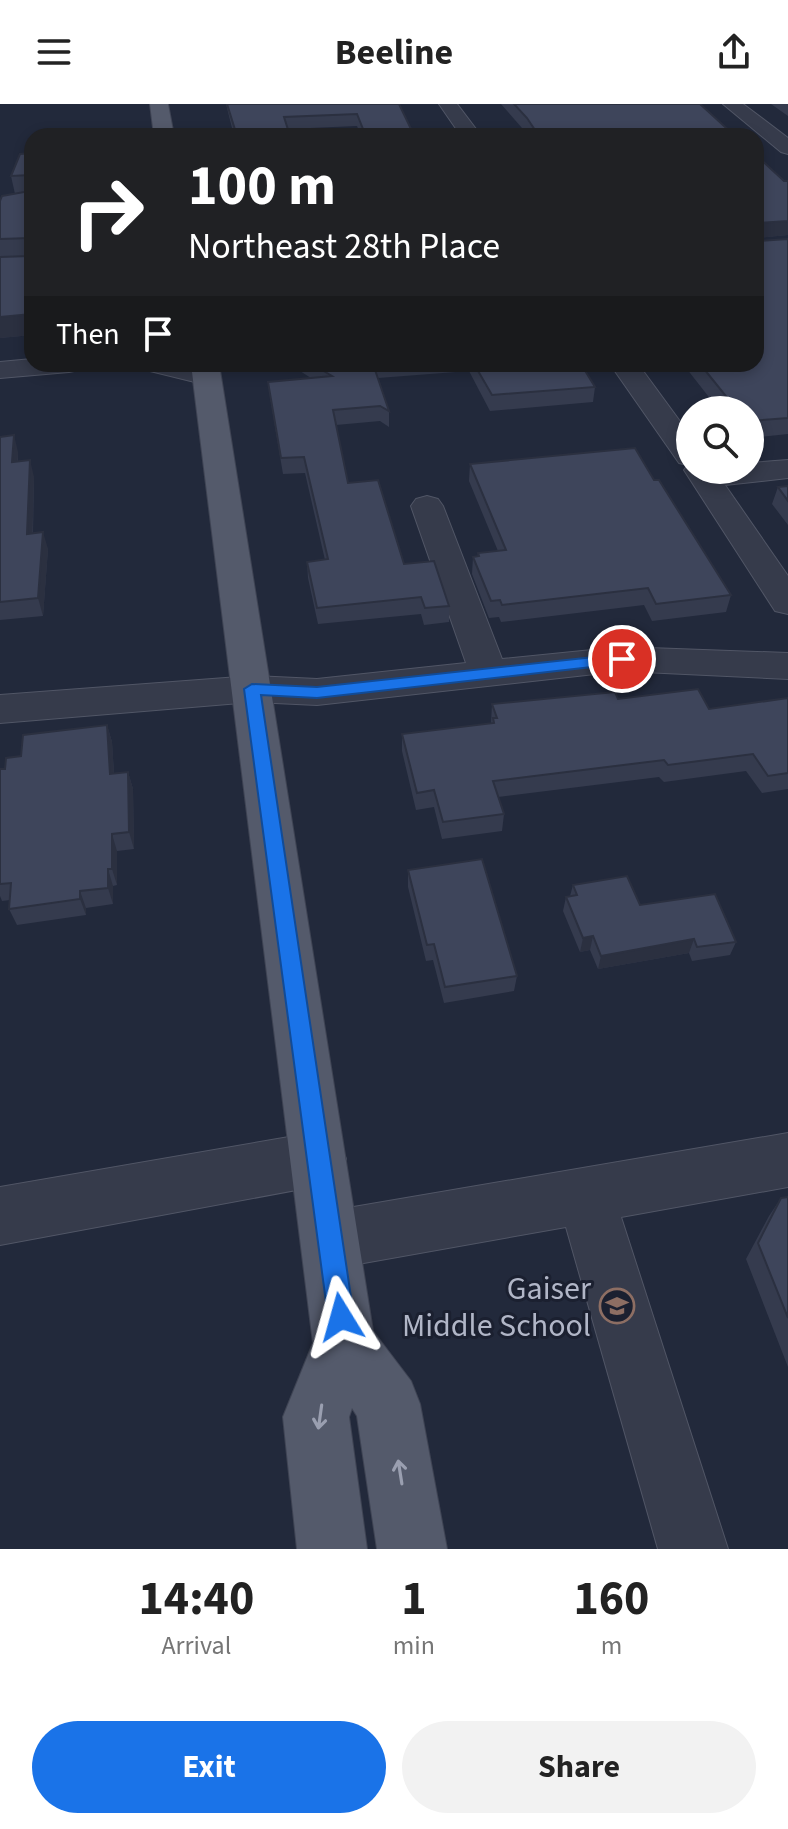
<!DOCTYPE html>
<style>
body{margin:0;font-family:"Source Sans 3",sans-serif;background:#f2f2f2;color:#222;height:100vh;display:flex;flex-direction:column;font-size:30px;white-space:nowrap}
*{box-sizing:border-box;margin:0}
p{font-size:26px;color:#767676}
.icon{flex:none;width:44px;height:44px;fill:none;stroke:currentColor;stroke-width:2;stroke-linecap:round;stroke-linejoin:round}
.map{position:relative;height:1445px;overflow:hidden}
.side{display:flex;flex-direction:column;background:#fff;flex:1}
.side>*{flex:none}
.hud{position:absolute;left:24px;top:24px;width:740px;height:244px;border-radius:24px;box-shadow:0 4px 12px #0003;background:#202124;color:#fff;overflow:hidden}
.buttons{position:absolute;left:676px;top:292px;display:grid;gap:16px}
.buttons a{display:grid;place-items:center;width:88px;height:88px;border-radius:50%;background:#fff;box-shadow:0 4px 12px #0003;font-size:40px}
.pin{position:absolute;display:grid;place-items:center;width:68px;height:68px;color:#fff;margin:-34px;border:4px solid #fff;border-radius:50%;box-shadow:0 2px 8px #0007}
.me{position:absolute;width:88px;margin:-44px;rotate:352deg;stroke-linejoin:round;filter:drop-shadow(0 0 6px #0008)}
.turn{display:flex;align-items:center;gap:28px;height:168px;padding:0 32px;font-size:36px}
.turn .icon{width:104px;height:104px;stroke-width:2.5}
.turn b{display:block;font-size:56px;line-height:68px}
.then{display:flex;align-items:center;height:76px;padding:0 32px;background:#0003;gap:16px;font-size:30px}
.eta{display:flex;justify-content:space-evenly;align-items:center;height:136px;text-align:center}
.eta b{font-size:48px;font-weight:700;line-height:56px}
.primary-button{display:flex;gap:16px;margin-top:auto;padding:16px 32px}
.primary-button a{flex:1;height:92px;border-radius:48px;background:#1a73e8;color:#fff;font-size:32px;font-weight:700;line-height:92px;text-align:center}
.primary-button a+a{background:#f2f2f2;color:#222}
header{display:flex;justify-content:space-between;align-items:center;height:104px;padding:0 32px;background:#fff;font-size:36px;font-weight:700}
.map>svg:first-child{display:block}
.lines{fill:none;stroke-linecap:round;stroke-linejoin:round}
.minor-casing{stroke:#515666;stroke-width:2}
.major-casing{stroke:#3f4454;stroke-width:2}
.minor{fill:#363b4b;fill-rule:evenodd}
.major{fill:#545a6b;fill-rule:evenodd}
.wall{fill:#353b4e}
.shaded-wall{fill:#2b3040}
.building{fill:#3e455b;stroke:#2b3040;stroke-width:2}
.oneway{stroke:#9a9fb0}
.route{fill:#1a73e8;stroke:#114b97;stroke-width:2}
.labels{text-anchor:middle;stroke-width:6;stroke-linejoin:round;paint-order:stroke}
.near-poi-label{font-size:32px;fill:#b1b6c7;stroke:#1b2030;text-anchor:end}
</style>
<header><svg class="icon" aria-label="menu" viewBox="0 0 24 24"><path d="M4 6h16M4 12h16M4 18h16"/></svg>Beeline<svg class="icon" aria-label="share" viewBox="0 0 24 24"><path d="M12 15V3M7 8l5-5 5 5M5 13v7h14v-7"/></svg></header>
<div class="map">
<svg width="788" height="1445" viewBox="0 0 788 1445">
<rect width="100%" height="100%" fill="#22293b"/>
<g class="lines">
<g class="minor-casing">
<path id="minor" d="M439,0H457L476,25L473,29H459Z
M723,0H743L788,34V50L781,48Z
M32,255V260H83L79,266L69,268L0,274V258Z
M142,260H189L217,267L221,273L217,279L207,281L146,266Z
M610,260H638L690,331V366H750V359L788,356V374L725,381L788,472V510L775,507L684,366L688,361L679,359Z
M427,392L438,395L443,402L502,555L622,543L788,549V575L622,567L317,601L252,598L0,619V591L252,572L317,575L466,559L411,402L416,395Z
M318,1028L338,1036L346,1055L338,1074L318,1082L0,1141V1083Z
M788,1029V1083L621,1113L728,1445H658L566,1123L330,1165L309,1157L301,1136L309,1115L330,1107Z"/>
</g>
<g class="major-casing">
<path id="major" d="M150,0H168L174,32H154Z
M191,260H219L373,1227L411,1277L420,1300L447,1445H377L357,1312L352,1304L349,1313L367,1445H297L283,1313L313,1239Z"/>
</g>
<use href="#minor" class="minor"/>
<use href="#major" class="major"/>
</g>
<path class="wall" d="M226,0H399L412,27V32H361L357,22L288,25L290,32H234Z
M501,0H700L735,32H529Z
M771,0H788V12Z
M32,49V231L0,234V97L15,90L11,72Z
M756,51L784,77H788V131L758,134V137L788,135V330L750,334V306H719L683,260H756Z
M289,260H581L595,283L593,298L490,307L469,267L378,274L389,307V323L380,317L336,321L348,379L404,460L449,502V518L424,521L421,510L318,520L308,474L307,458L325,456L305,369L283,370L270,293L268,278L311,274Z
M0,333L18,348V357L34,373L33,429L48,445L43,512L0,516Z
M470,360L654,376L731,491L726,508L652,517L644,501L501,518L499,513L489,514L472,470L473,453L478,452V449L498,447L469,377Z
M788,382V421L772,400L778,383Z
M788,594V685L762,689L746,667L664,678L659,673L498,693L504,710L502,727L442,735L434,703L416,706L402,647V630L491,619L492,600L618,595L709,605Z
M107,621L112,638L114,669L128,668L133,685L134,745L117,747V781L113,782V800L86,804V811L17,821L9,805L10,796L2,797L0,792V665H5Z
M408,766L517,872L514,887L444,899L433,856L426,857L408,783Z
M573,781L640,801L736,838L730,851L692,857L689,849L598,865L590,846L580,848L563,807L566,793L570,792Z
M788,1093V1263L746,1155L769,1112L781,1094Z"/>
<path class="shaded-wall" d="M788,117V131L756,134L757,119Z
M32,210V231L0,234V213Z
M14,331L18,348L17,374L12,358Z
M30,356L34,373L32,447L27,430Z
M43,428L48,445L43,512L38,494Z
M107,621L112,638L115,687L110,670Z
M128,668L133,685L134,745L129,728Z
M112,730L117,747V781L112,765Z
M108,765L113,782V800L108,784Z
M80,787L86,804V811L80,795Z
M593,832L590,846L580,848L583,834Z
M694,835L689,849L598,865L601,852Z"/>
<path class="building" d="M227,0H399L412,27L365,30L357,10L284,13L290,32H237Z
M514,0H700L735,32H539L527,14Z
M32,49V210L0,213V153L29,152L30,134L0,135V97L2,92L30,87V71L11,72L20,50Z
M756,51L784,77H788V117L757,119L758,137L788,135V314L750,317V306H737L700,260H756Z
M312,260H373L389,307L380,302L333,306L348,379L378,376L404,460L434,457L449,502L425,504L421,493L317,504L307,458L328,455L304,353L281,354L268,278L332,272Z
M474,260H581L595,283L492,291Z
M14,331L12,358L30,356L27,430L43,428L38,494L0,498V333Z
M635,344L654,376H659L731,491L656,500L648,484L502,501L500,496L491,497L473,453L479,452L478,449L506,446L470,360Z
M788,382V397L778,383Z
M698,585L709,605L788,594V669L768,672L753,650L668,661L664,656L493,677L504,710L443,718L434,686L417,689L402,630L494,619L493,614H497L492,600L615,588L618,595Z
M107,621L110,670L128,668L129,728L112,730V765H108V784L80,787V795L9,805L11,779L0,780V665H5L6,654L21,652L23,631Z
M482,755L517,872L445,883L434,840L427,841L408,766Z
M627,772L640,801L715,790L736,838L697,843L694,835L601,852L593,832L583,834L566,793L577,791L573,781Z
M788,1093V1214L758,1139L781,1094Z"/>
<defs><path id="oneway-shaft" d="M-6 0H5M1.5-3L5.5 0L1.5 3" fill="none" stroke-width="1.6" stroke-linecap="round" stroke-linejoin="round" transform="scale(2)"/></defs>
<g class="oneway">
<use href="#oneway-shaft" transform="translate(320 1313) rotate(98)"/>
<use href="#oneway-shaft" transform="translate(400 1368) rotate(-99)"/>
</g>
<path class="route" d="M622,550L627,552V559L317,594L261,591L354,1213L350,1222L341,1226L332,1222L328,1213L244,585L252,580L317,583Z"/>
<defs>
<g id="school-ring" transform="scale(1.8)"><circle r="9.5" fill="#1b2030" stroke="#8d6e63" stroke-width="1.5"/><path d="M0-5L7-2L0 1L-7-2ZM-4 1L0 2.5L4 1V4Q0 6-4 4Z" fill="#8d6e63"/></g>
</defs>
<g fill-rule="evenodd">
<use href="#school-ring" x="617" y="1202"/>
</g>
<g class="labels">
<g class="near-poi-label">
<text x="591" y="1195">Gaiser<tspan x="591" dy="37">Middle School</tspan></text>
</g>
</g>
</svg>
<div class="buttons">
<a><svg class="icon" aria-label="search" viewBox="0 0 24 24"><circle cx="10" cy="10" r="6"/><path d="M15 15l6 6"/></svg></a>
</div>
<div class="pin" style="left:622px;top:555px;background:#d93025"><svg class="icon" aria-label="arrive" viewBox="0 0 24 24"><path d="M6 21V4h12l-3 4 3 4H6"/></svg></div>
<svg class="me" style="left:341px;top:1213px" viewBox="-20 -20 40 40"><path d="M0-17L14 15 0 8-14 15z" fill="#1a73e8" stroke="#fff" stroke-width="4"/></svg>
<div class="hud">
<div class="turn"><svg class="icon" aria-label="right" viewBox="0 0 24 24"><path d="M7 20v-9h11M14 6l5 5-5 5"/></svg><div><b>100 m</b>Northeast 28th Place</div></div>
<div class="then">Then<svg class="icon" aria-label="arrive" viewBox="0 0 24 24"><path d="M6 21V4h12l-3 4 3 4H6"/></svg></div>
</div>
</div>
<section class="side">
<div class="eta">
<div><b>14:40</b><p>Arrival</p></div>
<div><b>1</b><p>min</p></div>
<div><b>160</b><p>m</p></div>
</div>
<div class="primary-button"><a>Exit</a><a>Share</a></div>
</section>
